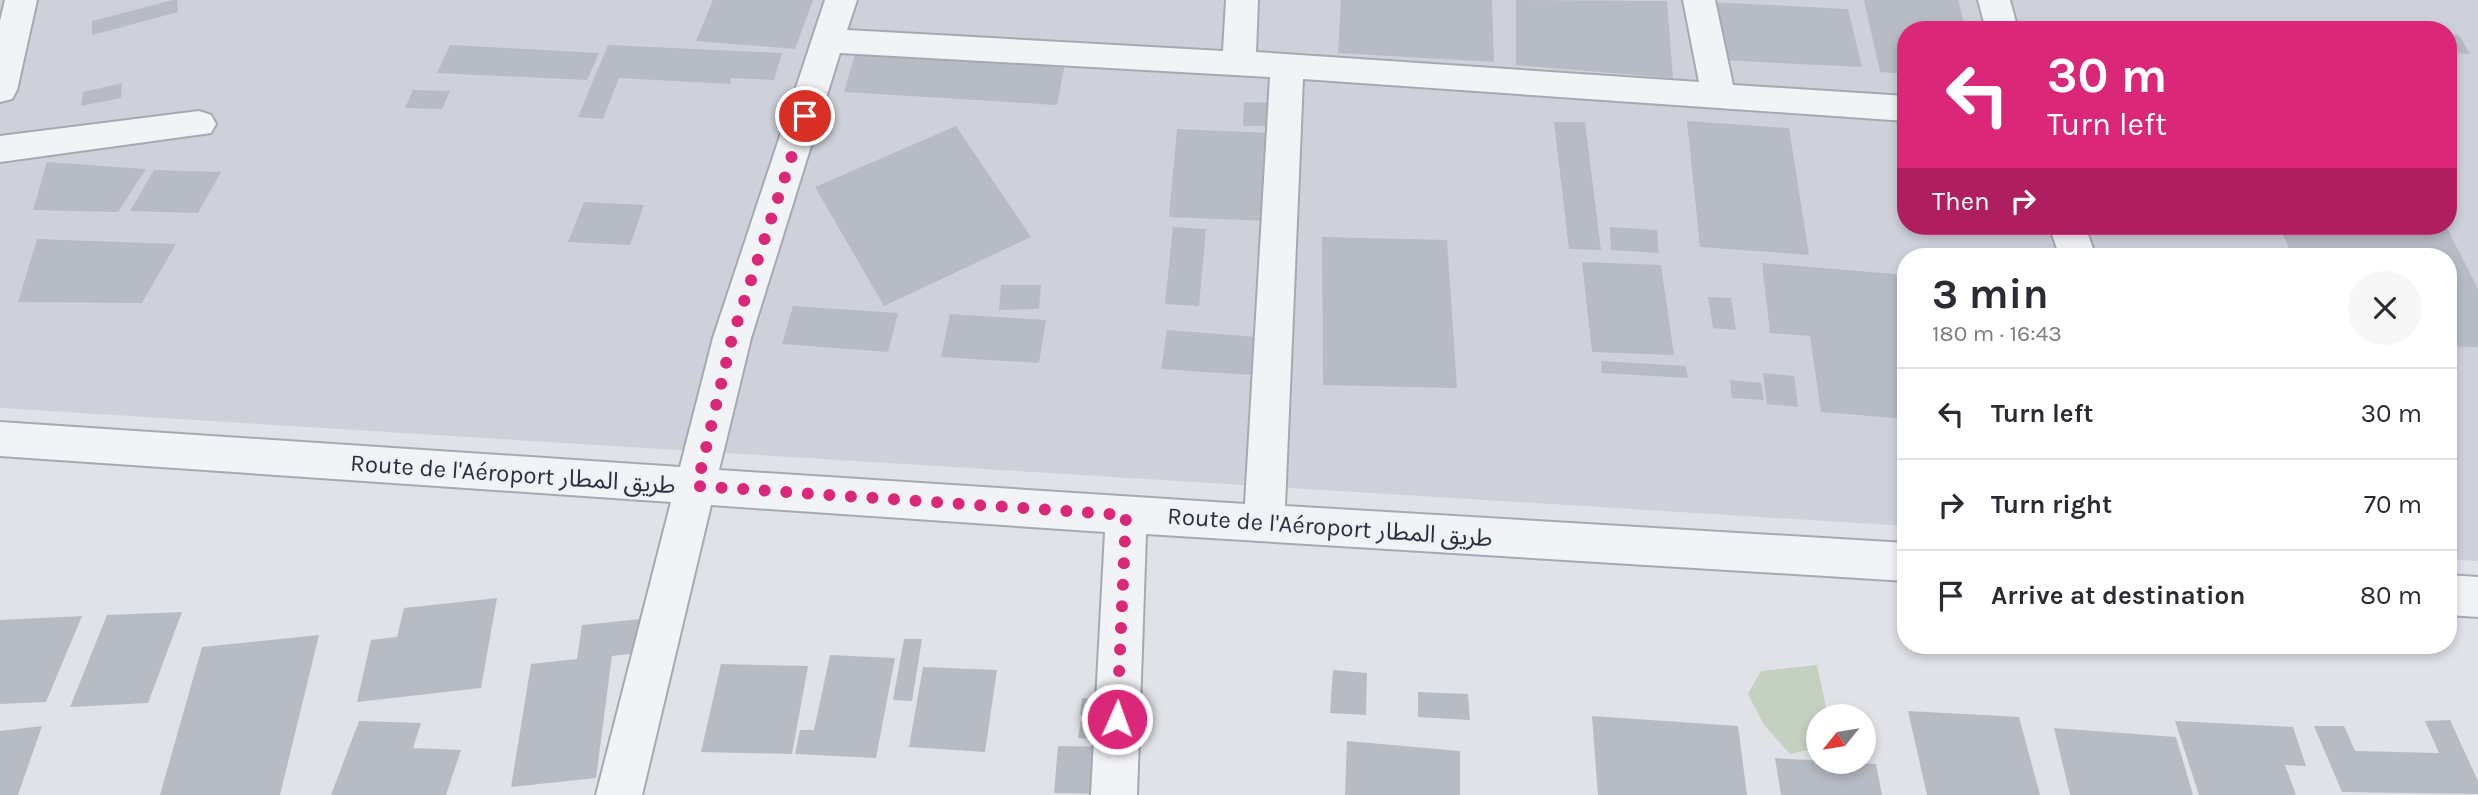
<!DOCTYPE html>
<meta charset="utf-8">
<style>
body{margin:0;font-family:Karla,"Noto Sans Arabic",sans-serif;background:#f7f7f7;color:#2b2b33;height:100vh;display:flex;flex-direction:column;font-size:26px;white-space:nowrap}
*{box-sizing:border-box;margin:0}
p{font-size:23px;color:#7c7c81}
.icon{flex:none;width:38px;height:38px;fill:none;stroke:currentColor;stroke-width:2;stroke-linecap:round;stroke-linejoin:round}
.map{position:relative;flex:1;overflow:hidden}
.drawer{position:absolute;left:1897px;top:248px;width:560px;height:406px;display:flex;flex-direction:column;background:#fff;border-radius:28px;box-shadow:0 4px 10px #0003}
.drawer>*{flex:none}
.hud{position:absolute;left:1897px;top:21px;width:560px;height:214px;border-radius:28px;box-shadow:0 4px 10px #0003;background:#db2777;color:#fff;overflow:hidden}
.needle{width:46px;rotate:240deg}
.buttons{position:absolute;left:1806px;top:704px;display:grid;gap:14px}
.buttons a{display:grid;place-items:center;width:70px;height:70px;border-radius:50%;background:#fff;box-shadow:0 4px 10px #0003;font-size:35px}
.pin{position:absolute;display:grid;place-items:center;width:60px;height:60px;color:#fff;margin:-30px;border:4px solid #fff;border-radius:50%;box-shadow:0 2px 7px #0007}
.me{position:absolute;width:77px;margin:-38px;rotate:2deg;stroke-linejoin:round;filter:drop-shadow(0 0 5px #0008)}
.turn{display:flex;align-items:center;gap:24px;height:147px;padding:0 35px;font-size:32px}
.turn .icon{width:91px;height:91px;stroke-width:2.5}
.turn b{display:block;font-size:49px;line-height:60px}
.then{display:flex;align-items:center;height:66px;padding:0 35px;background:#0003;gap:14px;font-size:26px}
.round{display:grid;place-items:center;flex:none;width:74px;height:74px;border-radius:37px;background:#f7f7f7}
.overview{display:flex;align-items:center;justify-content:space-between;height:119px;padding:0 35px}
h1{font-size:42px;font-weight:700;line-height:52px}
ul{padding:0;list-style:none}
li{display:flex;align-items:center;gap:21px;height:91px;padding:0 35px;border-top:2px solid #e1e1e2}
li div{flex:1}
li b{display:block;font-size:26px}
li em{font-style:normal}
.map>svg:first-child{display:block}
.built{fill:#ced1da;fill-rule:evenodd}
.green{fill:#c4d1c1}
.building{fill:#b7bbc4}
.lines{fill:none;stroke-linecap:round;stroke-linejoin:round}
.minor-casing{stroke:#a5a9b2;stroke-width:4}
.minor{fill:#f2f3f6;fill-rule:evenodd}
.route{stroke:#db2777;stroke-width:12;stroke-dasharray:0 21.6}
.labels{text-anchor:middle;stroke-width:5;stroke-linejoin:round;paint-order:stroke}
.street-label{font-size:24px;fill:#292f3e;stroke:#eff1f5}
</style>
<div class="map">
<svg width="2478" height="795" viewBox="0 0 2478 795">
<rect width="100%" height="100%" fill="#e0e2e8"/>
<path class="built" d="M0,0H2478V561L2448,559V257H1906V526L0,408ZM1906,30H2448V226H1906Z"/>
<path class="green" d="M1817,665L1828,716H1818V748L1790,754L1764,725L1748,694L1761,671Z"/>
<path class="building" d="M173,0H177L178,12L92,35V21Z
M713,0H813L795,49L696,41Z
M1341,0H1492L1494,62L1338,53Z
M1516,0L1667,1L1673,78L1516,65Z
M1864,0H1958L1966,30H1906V74L1880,72Z
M1708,2L1848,9L1862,67L1718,60Z
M2053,24L2136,28V30H2055Z
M2192,24L2269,28V30H2194Z
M2448,34L2459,35L2470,54L2450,53Z
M450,45L599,53L587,80L437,73Z
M608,45L782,53L774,80L731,78L730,84L619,78L603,119L578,117Z
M856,51L1065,63L1057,105L844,92Z
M122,83L121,98L81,106L83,92Z
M413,90L450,91L442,109L405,108Z
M1244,102L1277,103L1276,126H1243Z
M1687,121L1789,128L1809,255L1700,247Z
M1554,122H1585L1601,250L1569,249Z
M956,126L1031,237L884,306L815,187Z
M1177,129L1273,133L1269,221L1169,217Z
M47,162L146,169L118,212L33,210Z
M154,170L221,172L198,213L130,211Z
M584,202L644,205L630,245L568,242Z
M2279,226H2446L2478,289V347L2448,346V257H2293Z
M1173,227L1206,229L1199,306L1165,304Z
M1610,227L1657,230L1659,253L1611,250Z
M1322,237L1447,240L1457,388L1323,385Z
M37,239L176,244L142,303L18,302Z
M1582,262L1661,265L1674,355L1592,352Z
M1762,263L1906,275V419L1821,412L1810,336L1770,333Z
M1001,285H1041L1039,309L999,310Z
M1708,297L1731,298L1736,330L1713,328Z
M793,306L898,313L888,352L782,344Z
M950,314L1046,320L1039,363L941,357Z
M1167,330L1269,338L1266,376L1161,369Z
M1601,361L1686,366L1688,378L1602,373Z
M1763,373L1794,376L1798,407L1767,404Z
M1730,380L1761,383L1764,400L1732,398Z
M497,598L481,688L357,702L371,640L397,637L404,608Z
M182,612L148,703L70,707L107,615Z
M82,616L46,702L0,704V620Z
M651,618L647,652L612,656L596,778L511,787L531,664L577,659L582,625Z
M319,635L280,795H160L202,647Z
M904,639H922L912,701L893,700Z
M830,655L895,658L876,758L795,754L800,730H814Z
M721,664L808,666L792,754L701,752Z
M923,667L997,670L985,752L909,747Z
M1333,670L1367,673L1366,715L1330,713Z
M1418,692L1468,694L1470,720L1418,717Z
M1082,698L1112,700L1110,717L1080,715Z
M1908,711L2019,717L2040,795H1927Z
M1592,716L1738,726L1747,795H1598Z
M2450,720L2478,781V794L2342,792L2314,726H2344L2355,751L2439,753L2425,721Z
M359,721L421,723L413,748L461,750L446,795H331Z
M1081,721L1112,723L1111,740L1078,738Z
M2175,721L2293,727L2306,766L2285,765L2296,795H2199Z
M42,726L18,795H0V731Z
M2054,728L2176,737L2193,795H2070Z
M1347,741L1460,751V795H1345Z
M1058,746L1115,747L1111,794L1054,793Z
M1775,758L1876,764L1882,795H1781Z"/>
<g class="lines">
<g class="minor-casing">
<path id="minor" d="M5,0H37L17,90L12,99L0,102V21Z
M825,0H857L847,30L1223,51L1226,0H1258L1256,52L1699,82L1683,0H1715L1733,85L1906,96V121L1303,79L1285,506L1906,543V581L1146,534L1137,795H1091L1105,532L711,505L642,795H596L671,502L0,456V422L680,467L713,338ZM840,53L1270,77L1245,504L719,470L751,338Z
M1978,0H2010L2018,30H1986Z
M199,111L211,115L216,124L211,133L0,162V136Z
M2049,226H2085L2096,257H2060Z
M2448,575L2478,577V617L2448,615Z"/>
</g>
<use href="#minor" class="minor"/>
</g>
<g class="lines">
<path class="route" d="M805,116L732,338L697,486L1126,515L1117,719"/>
</g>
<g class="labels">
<g class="street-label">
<text transform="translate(513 474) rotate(4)" y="8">Route de l'Aéroport طريق المطار</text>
<text transform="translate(1330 527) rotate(4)" y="8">Route de l'Aéroport طريق المطار</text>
</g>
</g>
</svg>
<div class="buttons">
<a><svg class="needle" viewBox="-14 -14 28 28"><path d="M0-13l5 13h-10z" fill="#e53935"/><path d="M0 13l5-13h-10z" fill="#7c7c81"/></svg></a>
</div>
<div class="pin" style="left:805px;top:116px;background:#d93025"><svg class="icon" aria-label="arrive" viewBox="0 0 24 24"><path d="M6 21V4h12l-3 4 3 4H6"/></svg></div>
<svg class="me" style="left:1117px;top:719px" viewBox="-20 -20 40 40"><circle r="17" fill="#db2777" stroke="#fff" stroke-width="3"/><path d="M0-11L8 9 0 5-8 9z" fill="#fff"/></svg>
<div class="hud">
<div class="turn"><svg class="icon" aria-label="left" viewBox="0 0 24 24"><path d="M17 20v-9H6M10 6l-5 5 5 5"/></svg><div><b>30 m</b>Turn left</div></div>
<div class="then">Then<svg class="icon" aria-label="right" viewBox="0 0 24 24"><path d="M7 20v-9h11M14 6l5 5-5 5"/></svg></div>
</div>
<section class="drawer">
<div class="overview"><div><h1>3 min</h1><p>180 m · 16:43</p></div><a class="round"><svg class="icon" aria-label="close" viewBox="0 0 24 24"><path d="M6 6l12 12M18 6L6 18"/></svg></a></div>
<ul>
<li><svg class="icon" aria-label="left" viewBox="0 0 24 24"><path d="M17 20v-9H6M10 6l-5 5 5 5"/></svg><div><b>Turn left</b></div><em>30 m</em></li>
<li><svg class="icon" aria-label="right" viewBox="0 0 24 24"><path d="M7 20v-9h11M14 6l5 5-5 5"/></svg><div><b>Turn right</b></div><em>70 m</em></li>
<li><svg class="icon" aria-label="arrive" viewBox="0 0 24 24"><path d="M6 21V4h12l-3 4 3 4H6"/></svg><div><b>Arrive at destination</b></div><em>80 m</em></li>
</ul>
</section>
</div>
